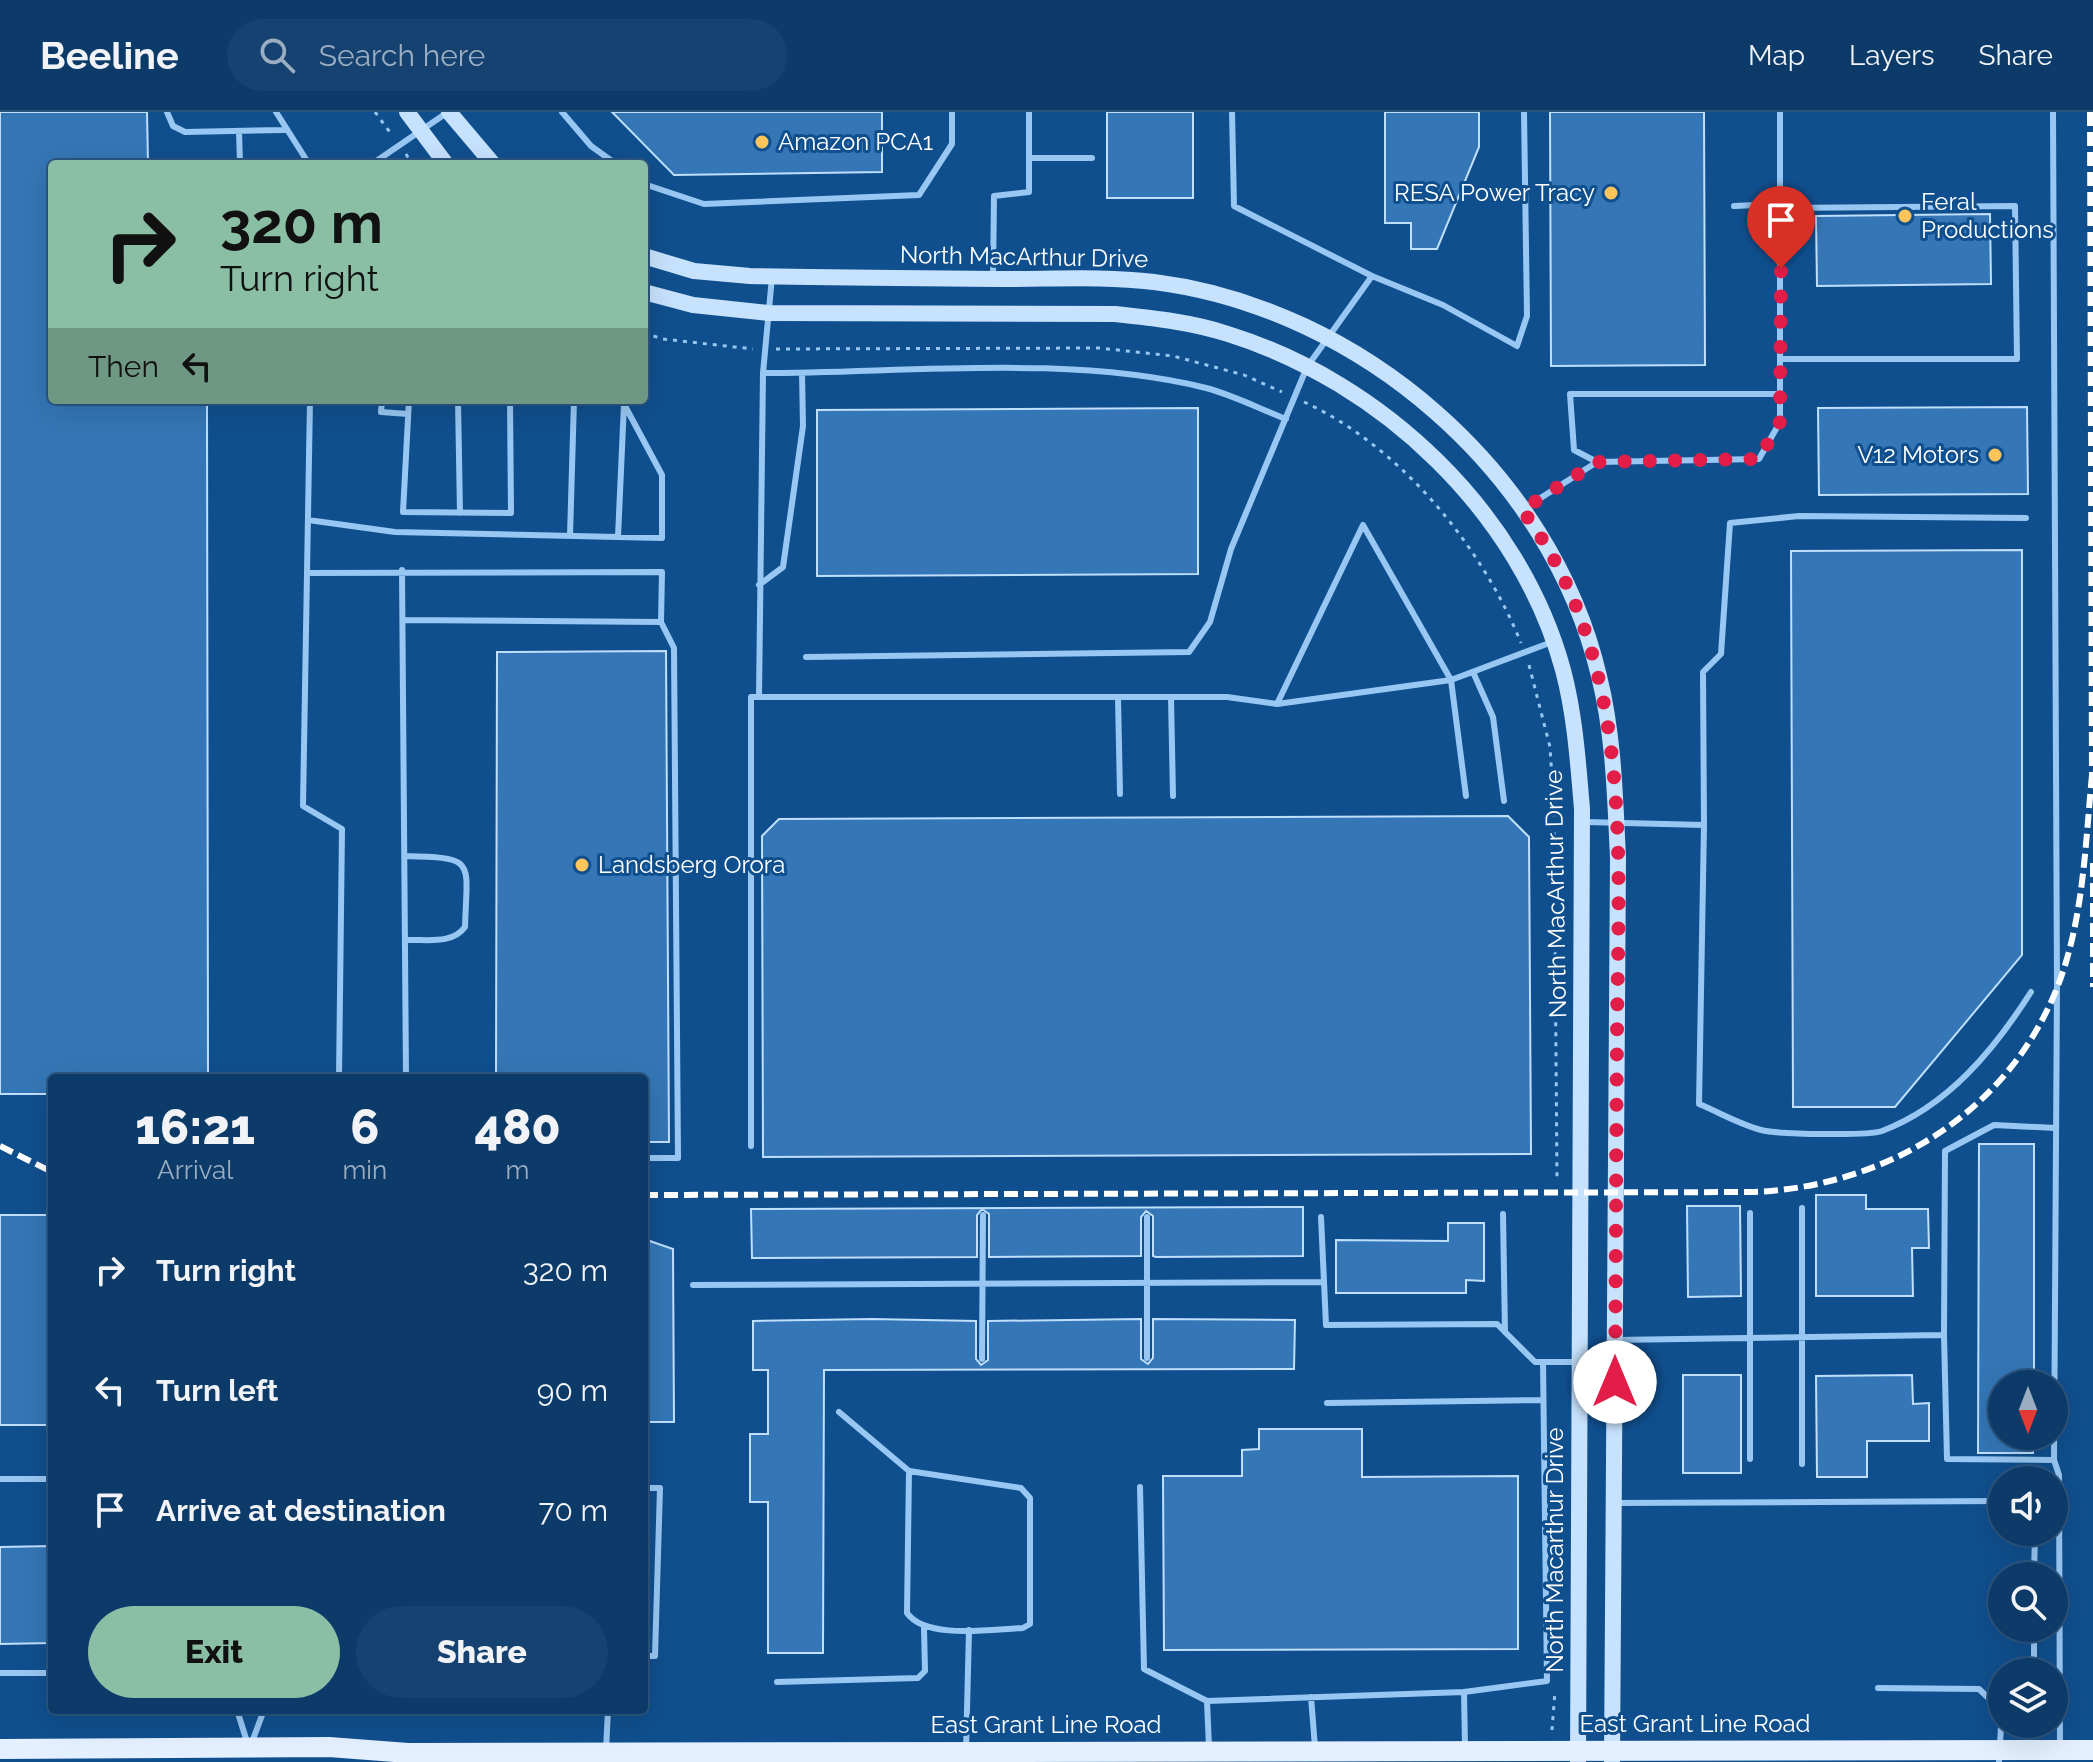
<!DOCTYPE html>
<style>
body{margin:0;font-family:Raleway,sans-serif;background:#154270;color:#f1f3f6;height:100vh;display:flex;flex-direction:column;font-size:30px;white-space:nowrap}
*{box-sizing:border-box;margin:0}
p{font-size:26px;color:#9aadc1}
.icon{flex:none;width:44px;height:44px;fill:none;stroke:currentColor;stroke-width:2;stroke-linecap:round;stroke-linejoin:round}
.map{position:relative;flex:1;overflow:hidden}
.details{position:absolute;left:48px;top:962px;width:600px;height:640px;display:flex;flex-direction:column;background:#0c3b6a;border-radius:8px;box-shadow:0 8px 32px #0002,0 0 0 2px #2c557e}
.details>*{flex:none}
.guide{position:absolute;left:48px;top:48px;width:600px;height:244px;border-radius:8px;box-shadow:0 8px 32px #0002,0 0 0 2px #2c557e;background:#8abfa5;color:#111;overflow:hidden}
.needle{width:52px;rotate:180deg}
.tools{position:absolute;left:1988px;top:1258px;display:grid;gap:16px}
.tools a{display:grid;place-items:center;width:80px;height:80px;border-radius:50%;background:#0c3b6a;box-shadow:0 8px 32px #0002,0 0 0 2px #2c557e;font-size:40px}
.pin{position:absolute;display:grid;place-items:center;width:68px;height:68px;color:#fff;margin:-82px -34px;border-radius:50% 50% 50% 0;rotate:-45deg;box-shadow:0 0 8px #0007}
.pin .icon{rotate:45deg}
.me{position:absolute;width:88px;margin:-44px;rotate:0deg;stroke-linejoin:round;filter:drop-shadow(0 0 6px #0008)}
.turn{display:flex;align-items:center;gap:28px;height:168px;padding:0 40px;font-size:36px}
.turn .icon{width:104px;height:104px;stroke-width:2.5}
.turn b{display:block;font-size:56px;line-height:68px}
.then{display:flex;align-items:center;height:76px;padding:0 40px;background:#0003;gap:16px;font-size:30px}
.eta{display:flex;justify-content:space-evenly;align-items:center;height:136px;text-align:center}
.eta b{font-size:48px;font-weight:800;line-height:56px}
.action{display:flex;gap:16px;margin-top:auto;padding:16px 40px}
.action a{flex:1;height:92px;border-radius:48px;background:#8abfa5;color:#111;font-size:32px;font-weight:800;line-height:92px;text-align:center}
.action a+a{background:#154270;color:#f1f3f6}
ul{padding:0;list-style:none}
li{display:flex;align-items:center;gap:24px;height:120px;padding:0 40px}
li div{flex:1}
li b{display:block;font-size:30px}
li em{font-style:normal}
header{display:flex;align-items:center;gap:48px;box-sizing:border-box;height:112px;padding:0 40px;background:#0c3b6a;border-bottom:2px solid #2c557e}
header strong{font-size:38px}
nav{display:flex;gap:44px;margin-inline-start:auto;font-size:28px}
.search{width:560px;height:72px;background:#154270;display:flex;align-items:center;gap:20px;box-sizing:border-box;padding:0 28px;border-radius:44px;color:#9aadc1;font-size:30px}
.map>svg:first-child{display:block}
.building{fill:#3476b6;stroke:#bfdffd;stroke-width:2}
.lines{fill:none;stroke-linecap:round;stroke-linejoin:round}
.path{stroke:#98c7f3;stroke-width:3;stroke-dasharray:4 6;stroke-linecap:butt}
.lane{stroke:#98c7f3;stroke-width:6}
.secondary{stroke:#c7e2fd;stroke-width:16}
.primary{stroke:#e4f0ff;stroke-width:20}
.rail{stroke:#fff;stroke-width:6;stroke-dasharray:14 6;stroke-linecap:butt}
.route{stroke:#e11d48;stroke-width:14;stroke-dasharray:0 25.2}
.poi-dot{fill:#ffc55a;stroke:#104f8e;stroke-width:3}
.labels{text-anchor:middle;stroke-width:6;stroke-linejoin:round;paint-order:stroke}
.poi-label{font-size:24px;fill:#fff;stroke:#104f8e;text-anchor:start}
.street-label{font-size:24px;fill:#fff;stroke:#104f8e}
</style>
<header>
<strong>Beeline</strong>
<div class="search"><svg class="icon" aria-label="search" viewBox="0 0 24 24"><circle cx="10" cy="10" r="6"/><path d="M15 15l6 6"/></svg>Search here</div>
<nav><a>Map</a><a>Layers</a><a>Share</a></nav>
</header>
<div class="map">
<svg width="2093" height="1650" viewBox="0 0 2093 1650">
<rect width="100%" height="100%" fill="#104f8e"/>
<path class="building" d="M0,0H147L148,52H52V288H207L208,966H52V982H0Z
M612,0H882V60L674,63Z
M1107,0H1193V86H1107Z
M1385,0H1479V35L1437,137H1411V111H1385Z
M1550,0H1704L1705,253L1551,254Z
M1990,102L1991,172L1817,174L1816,104Z
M2027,295L2028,382L1819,383L1818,296Z
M1198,296V462L817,464V298Z
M2022,438V843L1895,995H1793L1791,439Z
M666,539L669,1030H644V966H496L497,540Z
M1508,704L1529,725L1531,1042L763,1045L762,724L779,707Z
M1979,1032H2034V1272H2002V1324H2034L2033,1341H1978Z
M1816,1083H1866V1097H1928L1929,1136H1912L1913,1184H1816Z
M1687,1094H1740L1741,1184L1688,1185Z
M1303,1095V1144L1156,1145L1153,1144V1104L1146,1099L1141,1105V1144L989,1145V1102L982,1097L977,1103V1145L752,1146L751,1097Z
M0,1103H52V1313H0Z
M1448,1111H1484V1169L1466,1168V1181H1336V1128L1448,1129Z
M644,1127L673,1137L674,1310H644Z
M872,1207L976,1209V1247L981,1253L988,1248V1209L1141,1207V1247L1148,1252L1153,1246V1207L1295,1208L1294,1257L824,1258L823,1541H768V1390H750V1322H768V1258H753V1209Z
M1683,1263H1741V1361H1683Z
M1912,1263L1913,1292L1929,1291V1329H1867V1365H1817L1816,1264Z
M1259,1317H1362V1365L1518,1364V1537L1164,1538L1163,1364H1242V1338L1259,1337Z
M52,1434V1531L0,1532V1435Z"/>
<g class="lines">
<path class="path" d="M375,0L392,23
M406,42L412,52
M644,221L663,227L753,237
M776,237L1099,236L1173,244L1244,263L1282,280
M1304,290C1400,334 1482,434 1521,531
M1529,553L1550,635L1554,699L1557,1066
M1552,1618L1555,1579"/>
<path class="lane" d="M167,0L173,14L185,20L285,18
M276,0L309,52
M562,0L591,34L616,52
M1232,0L1234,94L1372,164
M239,19L240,52
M1029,46H1092
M372,52L448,0
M644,72L704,92L919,83L952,32V0
M1734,94L1780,92
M1781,96L2015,94L2017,247H1781
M993,166L994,84L1029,80V0
M763,261C904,261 1069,242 1206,276C1233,283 1260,297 1286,307
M310,288L307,461L662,460L661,510L674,536L678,1046H644
M382,288L381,300L408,302
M409,288L403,400L511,401L510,288
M458,288L460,401
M616,288L624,292L618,425
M1597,350L1574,338L1570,282H1780
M1525,396L1597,350L1759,347L1780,310V0
M308,408L395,420L662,426V363L624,292
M570,424L574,288
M402,458L406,966
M307,461L303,694L342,717L339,966
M759,473L783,455L803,314L802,261
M404,508L661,510
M806,545L1189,540L1210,510L1231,437L1307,255L1372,164L1443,193L1517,234L1527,204L1524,0
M1473,560L1493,605L1504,689
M759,585L763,261L772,165
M1118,585L1120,682
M1171,585L1173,684
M1277,592L1451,568L1466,684
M1585,710L1704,713L1703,560L1721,542L1730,411L1799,404L2026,406
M1704,713L1699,992C1719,1000 1744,1015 1766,1019C1783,1022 1868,1024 1882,1019C1948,994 1994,938 2031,880
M405,744C477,746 467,747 465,815C452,833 426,827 405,828
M751,1034V585H1227L1277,592L1363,413L1451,568L1552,530
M1802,1096V1352
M1750,1101V1347
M1503,1102L1505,1220
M1147,1105V1246
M1321,1105L1326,1213L1497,1212L1535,1250H1580
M693,1173L1324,1170
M1944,1223L1945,1039L1994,1013L2055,1016
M1615,1228L1944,1223L1947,1347L2054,1348L2057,874L2053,0
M982,1247L983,1103
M1327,1291L1542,1288
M839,1300L909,1359L1021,1376L1030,1386V1512L1023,1516C992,1517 926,1528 907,1501L909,1359
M2054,1348L2059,1363L2060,1635
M0,1367H52
M1140,1375L1144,1557L1207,1589L1464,1580L1465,1634
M644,1376H660L655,1544H644
M1614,1391L2002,1389
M2034,1464L2035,1420
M2034,1560V1516
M0,1561H52
M777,1570L918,1566L925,1559L924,1516
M1878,1576L1979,1577L2001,1598
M1464,1580L1547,1569L1543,1250
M1311,1585L1315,1635
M1207,1589L1209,1635
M237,1598L248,1633
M252,1630L264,1598
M606,1638L608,1598
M966,1638L969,1518
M1999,1650L2002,1597"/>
<path class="secondary" d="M407,0L446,52
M449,0L493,52
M644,144L694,159L750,164C836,166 921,166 1007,167C1056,167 1105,164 1154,170C1360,196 1551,360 1599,564C1614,624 1615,685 1618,746L1612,1650
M644,180L693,193L769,201L1115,202C1153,206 1191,210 1228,222C1382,270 1520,400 1563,558C1575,603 1578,650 1582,697L1578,1650"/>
<path class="primary" d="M0,1637L329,1635L408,1641L2093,1638"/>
<path class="rail" d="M2090,0L2092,671
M2093,751V875
M0,1034L52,1060
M644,1083L1754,1080C1896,1074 2024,990 2066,850C2084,790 2086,725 2092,663"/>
</g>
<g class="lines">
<path class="route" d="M1615,1270C1616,1155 1616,1040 1617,925C1618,747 1636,549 1522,398L1597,350L1759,347L1780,310L1781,156"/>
</g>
<g class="poi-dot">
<circle cx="762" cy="30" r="8"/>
<circle cx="1611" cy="81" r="8"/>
<circle cx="1905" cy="104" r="8"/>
<circle cx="1995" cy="343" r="8"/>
<circle cx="582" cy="753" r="8"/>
</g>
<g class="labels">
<g class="poi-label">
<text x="778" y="38">Amazon PCA1</text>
<text x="1595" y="89" text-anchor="end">RESA Power Tracy</text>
<text x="1921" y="98">Feral<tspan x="1921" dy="28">Productions</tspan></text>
<text x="1979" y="351" text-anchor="end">V12 Motors</text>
<text x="598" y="761">Landsberg Orora</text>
</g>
<g class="street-label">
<text transform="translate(1024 145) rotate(1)" y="8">North MacArthur Drive</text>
<text transform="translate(1556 782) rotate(-91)" y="8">North MacArthur Drive</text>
<text transform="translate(1555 1438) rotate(-90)" y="8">North Macarthur Drive</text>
<text x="1695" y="1620">East Grant Line Road</text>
<text x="1046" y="1621">East Grant Line Road</text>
</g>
</g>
</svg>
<div class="tools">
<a><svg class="needle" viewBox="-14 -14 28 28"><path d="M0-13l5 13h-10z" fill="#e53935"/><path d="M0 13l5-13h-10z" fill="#9aadc1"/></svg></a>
<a><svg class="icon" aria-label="sound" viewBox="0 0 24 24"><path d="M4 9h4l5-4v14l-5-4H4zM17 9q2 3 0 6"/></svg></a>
<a><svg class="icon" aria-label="search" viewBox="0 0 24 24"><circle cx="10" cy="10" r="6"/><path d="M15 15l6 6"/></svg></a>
<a><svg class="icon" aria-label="layers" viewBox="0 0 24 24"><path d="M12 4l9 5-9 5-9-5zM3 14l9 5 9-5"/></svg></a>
</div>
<div class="pin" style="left:1781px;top:156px;background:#d93025"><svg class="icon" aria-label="arrive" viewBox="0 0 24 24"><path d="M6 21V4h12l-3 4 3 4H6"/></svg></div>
<svg class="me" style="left:1615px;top:1270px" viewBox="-20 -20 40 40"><circle r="19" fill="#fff"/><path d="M0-13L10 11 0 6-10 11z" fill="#e11d48"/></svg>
<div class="guide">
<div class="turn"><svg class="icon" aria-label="right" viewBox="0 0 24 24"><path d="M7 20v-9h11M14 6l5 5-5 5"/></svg><div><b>320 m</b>Turn right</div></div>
<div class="then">Then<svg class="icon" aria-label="left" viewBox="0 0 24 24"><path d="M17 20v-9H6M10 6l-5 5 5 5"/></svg></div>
</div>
<section class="details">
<div class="eta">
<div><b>16:21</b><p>Arrival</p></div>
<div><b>6</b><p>min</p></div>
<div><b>480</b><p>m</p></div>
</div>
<ul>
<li><svg class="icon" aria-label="right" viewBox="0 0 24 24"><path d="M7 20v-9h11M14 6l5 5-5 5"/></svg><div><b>Turn right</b></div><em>320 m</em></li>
<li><svg class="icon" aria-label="left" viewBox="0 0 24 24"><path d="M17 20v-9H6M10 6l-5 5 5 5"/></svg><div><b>Turn left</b></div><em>90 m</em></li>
<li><svg class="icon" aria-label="arrive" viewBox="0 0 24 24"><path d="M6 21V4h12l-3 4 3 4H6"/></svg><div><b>Arrive at destination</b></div><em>70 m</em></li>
</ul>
<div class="action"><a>Exit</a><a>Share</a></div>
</section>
</div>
